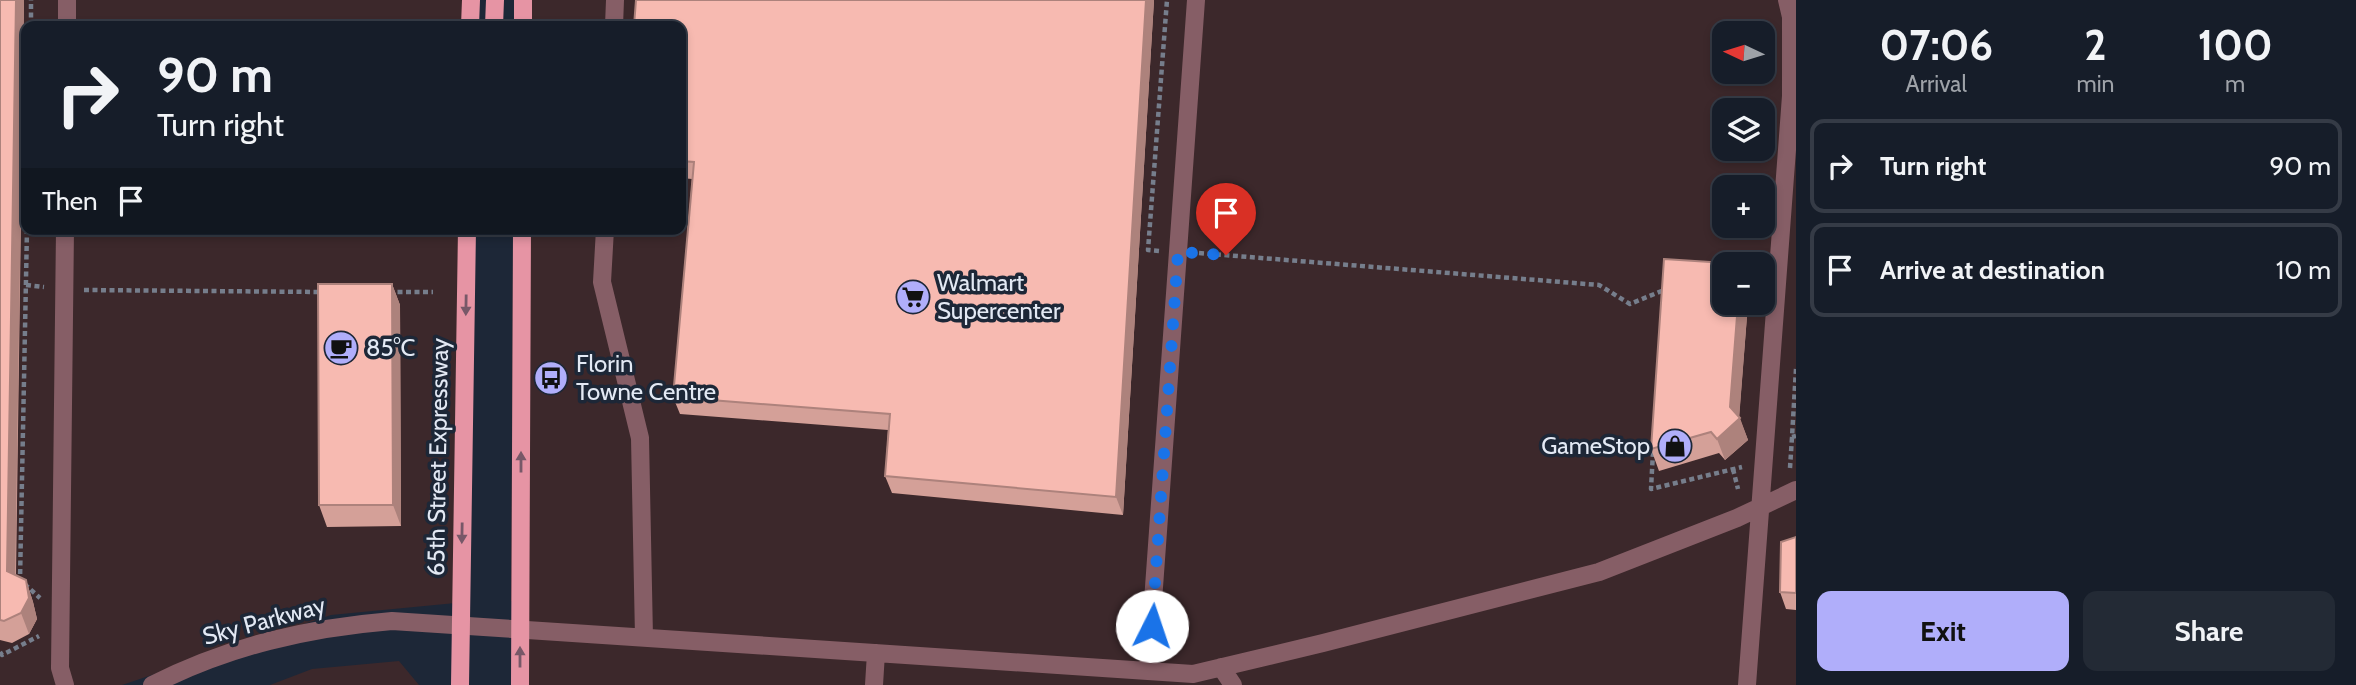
<!DOCTYPE html>
<meta charset="utf-8">
<style>
body{margin:0;font-family:Cabin,sans-serif;background:#232a35;color:#f1f3f6;height:100vh;display:flex;flex-direction:column;font-size:26px;white-space:nowrap}
*{box-sizing:border-box;margin:0}
p{font-size:23px;color:#9ea2a8}
.icon{flex:none;width:38px;height:38px;fill:none;stroke:currentColor;stroke-width:2;stroke-linecap:round;stroke-linejoin:round}
.map{position:relative;flex:1;overflow:hidden}
.panel{display:flex;flex-direction:column;background:#161d29;width:560px}
.panel>*{flex:none}
.banner{position:absolute;left:21px;top:21px;width:665px;height:214px;border-radius:14px;box-shadow:0 4px 10px #0003,0 0 0 2px #353b46;background:#161d29;color:#f1f3f6;overflow:hidden}
.needle{width:46px;rotate:274deg}
.buttons{position:absolute;left:1712px;top:21px;display:grid;gap:14px}
.buttons a{display:grid;place-items:center;width:63px;height:63px;border-radius:14px;background:#161d29;box-shadow:0 4px 10px #0003,0 0 0 2px #353b46;font-size:35px}
.pin{position:absolute;display:grid;place-items:center;width:60px;height:60px;color:#fff;margin:-72px -30px;border-radius:50% 50% 50% 0;rotate:-45deg;box-shadow:0 0 7px #0007}
.pin .icon{rotate:45deg}
.me{position:absolute;width:77px;margin:-38px;rotate:4deg;stroke-linejoin:round;filter:drop-shadow(0 0 5px #0008)}
.turn{display:flex;align-items:center;gap:24px;height:147px;padding:0 21px;font-size:32px}
.turn .icon{width:91px;height:91px;stroke-width:2.5}
.turn b{display:block;font-size:49px;line-height:60px}
.then{display:flex;align-items:center;height:66px;padding:0 21px;background:#0003;gap:14px;font-size:26px}
.eta{display:flex;justify-content:space-evenly;align-items:center;height:119px;text-align:center}
.eta b{font-size:42px;font-weight:800;line-height:49px}
.cta{display:flex;gap:14px;margin-top:auto;padding:14px 21px}
.cta a{flex:1;height:80px;border-radius:14px;background:#b0aefa;color:#111;font-size:28px;font-weight:800;line-height:80px;text-align:center}
.cta a+a{background:#232a35;color:#f1f3f6}
ul{padding:0;list-style:none}
li{display:flex;align-items:center;gap:21px;height:94px;margin:0 14px 10px;padding:0 7px;border:4px solid #353b46;border-radius:14px}
li div{flex:1}
li b{display:block;font-size:26px}
li em{font-style:normal}
main{display:flex;flex:1;min-height:0}
.map>svg:first-child{display:block}
.commercial{fill:#3c282b;fill-rule:evenodd}
.lines{fill:none;stroke-linecap:round;stroke-linejoin:round}
.path{stroke:#767e8c;stroke-width:4.5;stroke-dasharray:5 3.5;stroke-linecap:butt}
.minor{stroke:#865e66;stroke-width:18}
.major{stroke:#e694a4;stroke-width:18}
.wall{fill:#d4a098}
.shaded-wall{fill:#ad827c}
.building{fill:#f7bab1;stroke:#ad827c;stroke-width:2}
.oneway{fill:#775868}
.route{stroke:#1a73e8;stroke-width:12;stroke-dasharray:0 21.6}
.labels{text-anchor:middle;stroke-width:7;stroke-linejoin:round;paint-order:stroke}
.poi-label{font-size:24px;fill:#e3e9f4;stroke:#1d2737;text-anchor:start}
.street-label{font-size:24px;fill:#e3e9f4;stroke:#1d2737}
</style>
<main>
<div class="map">
<svg width="1796" height="685" viewBox="0 0 1796 685">
<rect width="100%" height="100%" fill="#1d2737"/>
<path class="commercial" d="M0,0H475V26H26V229H472L466,602L331,615L122,685H0Z
M515,0H1796V685H520L519,602L511,601L513,229H681V26H515ZM1724,33H1762V72H1724ZM1724,110H1762V149H1724ZM1724,187H1762V226H1724ZM1724,264H1762V303H1724Z
M399,661L419,685H270L312,669Z"/>
<g class="lines">
<path class="path" d="M31,26V0
M27,229L20,580L40,598
M1159,251L1148,250L1167,0
M1199,253L1599,285L1630,304L1664,290V293
M26,285L44,287
M84,290L324,292
M389,292H433
M1796,369L1792,437L1796,436
M1653,452L1651,489L1742,467
M1790,468L1792,437
M1733,469L1738,489
M0,652L2,655L39,636"/>
<path class="minor" d="M67,26V0
M614,26L615,0
M605,229L602,282L640,438L644,637
M1221,667L1233,685
M1148,671L1196,0
M65,685L60,668L65,229
M152,685C229,646 307,628 392,621L1193,674L1323,643L1599,572L1737,518L1796,490
M874,685L876,653
M1747,685L1791,96V17L1787,0"/>
<path class="major" d="M470,26L471,0
M494,26L495,0
M523,26V0
M460,685L467,229
M520,685L522,229"/>
</g>
<path class="wall" d="M0,0H24L16,575L26,580L33,602L37,619L29,634L12,643L0,640Z
M1154,0L1123,515L892,493L885,476L888,430L680,414L673,397L692,179L681,178V26Z
M392,284L400,305L401,526L327,527L319,505Z
M1724,303H1748L1739,417L1748,440L1725,460L1719,453L1659,471L1651,449Z
M1796,537V610L1786,609L1780,592Z"/>
<path class="shaded-wall" d="M16,0H24L15,593L7,571Z
M1146,0H1154L1123,515L1116,497Z
M392,284L400,305L401,526L393,505Z
M1738,303H1748L1739,420L1740,418L1748,440L1725,460L1717,439L1730,407Z
M26,580L33,602L37,619L29,634L21,613Z"/>
<path class="building" d="M0,0H16L7,571L26,580L29,598L21,613L4,621L0,620Z
M636,0H1146L1116,497L885,476L890,414L673,397L694,162L681,161V26H634Z
M1664,259L1741,264H1724V303H1738L1730,407L1740,418L1717,439L1711,432L1651,449Z
M318,284H392L393,505H319Z
M1796,537V593L1780,592L1781,542Z"/>
<defs><path id="oneway-solid" d="M-6-.8H1V-3.2L6.5 0L1 3.2V.8H-6Z" transform="scale(1.75)"/></defs>
<g class="oneway">
<use href="#oneway-solid" transform="translate(466 305) rotate(91)"/>
<use href="#oneway-solid" transform="translate(521 462) rotate(-90)"/>
<use href="#oneway-solid" transform="translate(462 533) rotate(91)"/>
<use href="#oneway-solid" transform="translate(520 657) rotate(-90)"/>
</g>
<g class="lines">
<path class="route" d="M1152,626L1178,252L1226,255"/>
</g>
<defs>
<g id="supermarket-disc" transform="scale(1.75)"><circle r="9.5" fill="#b0aefa" stroke="#1d2737"/><path d="M-6-5.5h2.5l.6 2H6L4.5 2H-2.5L-4.4-4H-6ZM-1.5 3.2a1.3 1.3 0 1 0 .1 0ZM3 3.2a1.3 1.3 0 1 0 .1 0Z" fill="#111"/></g>
<g id="cafe-disc" transform="scale(1.75)"><circle r="9.5" fill="#b0aefa" stroke="#1d2737"/><path d="M-5.5-4.5H6V0H3Q3 3.5 0 3.5H-2.5Q-5.5 3.5-5.5 0ZM3-3.2v2h1.7v-2ZM-6 4.5H4V6H-6Z" fill="#111"/></g>
<g id="bus-disc" transform="scale(1.75)"><circle r="9.5" fill="#b0aefa" stroke="#1d2737"/><path d="M-5-6H5V4H4V6H2V4H-2V6H-4V4H-5ZM-3.5-4V0h7V-4ZM-3.5 1.2v1.5H-2V1.2ZM2 1.2v1.5H3.5V1.2Z" fill="#111"/></g>
<g id="shop-disc" transform="scale(1.75)"><circle r="9.5" fill="#b0aefa" stroke="#1d2737"/><path d="M-5-2.5h2.3a2.7 3.5 0 0 1 5.4 0H5L5.5 6h-11ZM-1.5-2.5h3a1.5 2.3 0 0 0-3 0Z" fill="#111"/></g>
</defs>
<g fill-rule="evenodd">
<use href="#supermarket-disc" x="913" y="297"/>
<use href="#cafe-disc" x="341" y="348"/>
<use href="#bus-disc" x="551" y="378"/>
<use href="#shop-disc" x="1675" y="446"/>
</g>
<g class="labels">
<g class="poi-label">
<text x="937" y="291">Walmart<tspan x="937" dy="28">Supercenter</tspan></text>
<text x="366" y="356">85°C</text>
<text x="576" y="372">Florin<tspan x="576" dy="28">Towne Centre</tspan></text>
<text x="1650" y="454" text-anchor="end">GameStop</text>
</g>
<g class="street-label">
<text transform="translate(438 457) rotate(-89)" y="8">65th Street Expressway</text>
<text transform="translate(264 621) rotate(-15)" y="8">Sky Parkway</text>
</g>
</g>
</svg>
<div class="buttons">
<a><svg class="needle" viewBox="-14 -14 28 28"><path d="M0-13l5 13h-10z" fill="#e53935"/><path d="M0 13l5-13h-10z" fill="#9ea2a8"/></svg></a>
<a><svg class="icon" aria-label="layers" viewBox="0 0 24 24"><path d="M12 4l9 5-9 5-9-5zM3 14l9 5 9-5"/></svg></a>
<a>+</a>
<a>−</a>
</div>
<div class="pin" style="left:1226px;top:255px;background:#d93025"><svg class="icon" aria-label="arrive" viewBox="0 0 24 24"><path d="M6 21V4h12l-3 4 3 4H6"/></svg></div>
<svg class="me" style="left:1152px;top:626px" viewBox="-20 -20 40 40"><circle r="19" fill="#fff"/><path d="M0-13L10 11 0 6-10 11z" fill="#1a73e8"/></svg>
<div class="banner">
<div class="turn"><svg class="icon" aria-label="right" viewBox="0 0 24 24"><path d="M7 20v-9h11M14 6l5 5-5 5"/></svg><div><b>90 m</b>Turn right</div></div>
<div class="then">Then<svg class="icon" aria-label="arrive" viewBox="0 0 24 24"><path d="M6 21V4h12l-3 4 3 4H6"/></svg></div>
</div>
</div>
<section class="panel">
<div class="eta">
<div><b>07:06</b><p>Arrival</p></div>
<div><b>2</b><p>min</p></div>
<div><b>100</b><p>m</p></div>
</div>
<ul>
<li><svg class="icon" aria-label="right" viewBox="0 0 24 24"><path d="M7 20v-9h11M14 6l5 5-5 5"/></svg><div><b>Turn right</b></div><em>90 m</em></li>
<li><svg class="icon" aria-label="arrive" viewBox="0 0 24 24"><path d="M6 21V4h12l-3 4 3 4H6"/></svg><div><b>Arrive at destination</b></div><em>10 m</em></li>
</ul>
<div class="cta"><a>Exit</a><a>Share</a></div>
</section>
</main>
